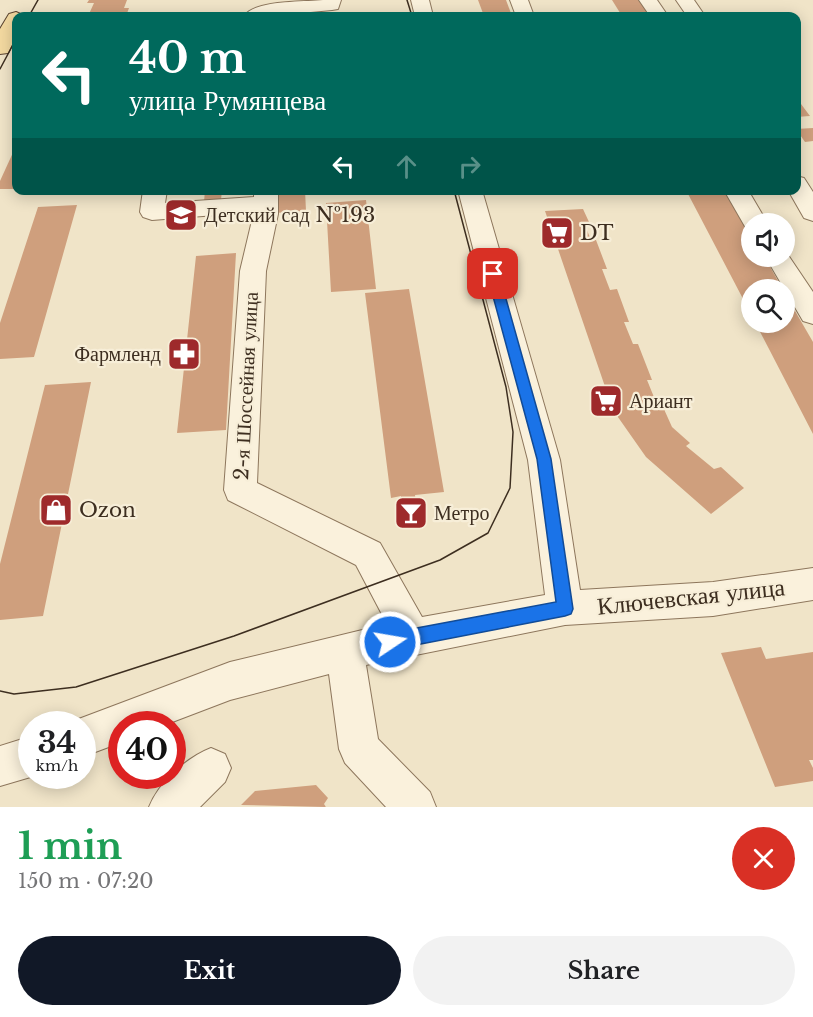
<!DOCTYPE html>
<meta charset="utf-8">
<style>
body{margin:0;font-family:"Libre Baskerville",serif;background:#f2f2f2;color:#202124;height:100vh;display:flex;flex-direction:column;font-size:22px;white-space:nowrap}
*{box-sizing:border-box;margin:0}
p{font-size:20px;color:#757577}
.icon{flex:none;width:33px;height:33px;fill:none;stroke:currentColor;stroke-width:2;stroke-linecap:round;stroke-linejoin:round}
.map{position:relative;height:807px;overflow:hidden}
.side{display:flex;flex-direction:column;background:#fff;flex:1}
.side>*{flex:none}
.guide{position:absolute;left:12px;top:12px;width:789px;height:183px;border-radius:12px;box-shadow:0 3px 15px #0003;background:#00695c;color:#fff;overflow:hidden}
.tools{position:absolute;left:741px;top:213px;display:grid;gap:12px}
.tools a{display:grid;place-items:center;width:54px;height:54px;border-radius:50%;background:#fff;box-shadow:0 3px 15px #0003;font-size:30px}
.speed{position:absolute;left:18px;top:711px;display:flex;gap:12px;font-size:30px;font-weight:700;text-align:center}
.speed>*{display:grid;place-content:center;width:78px;height:78px;border-radius:50%;background:#fff;box-shadow:0 3px 15px #0003;line-height:1}
.speed small{font-size:15px;font-weight:400}
.speed .limit{border:9px solid #d22;background:#fff;color:#111}
.pin{position:absolute;display:grid;place-items:center;width:51px;height:51px;color:#fff;margin:-26px;border-radius:12px;box-shadow:0 3px 9px #0006}
.me{position:absolute;width:66px;margin:-33px;rotate:78deg;stroke-linejoin:round;filter:drop-shadow(0 0 4px #0008)}
.turn{display:flex;align-items:center;gap:21px;height:126px;padding:0 18px;font-size:27px}
.turn .icon{width:78px;height:78px;stroke-width:2.5}
.turn b{display:block;font-size:42px;line-height:51px}
.lanes{display:flex;align-items:center;height:57px;padding:0 18px;background:#0003;justify-content:center;gap:30px;direction:ltr}
.lanes .off{opacity:.35}
.round{display:grid;place-items:center;flex:none;width:63px;height:63px;border-radius:32px;background:#f2f2f2}
.overview{display:flex;align-items:center;justify-content:space-between;height:102px;padding:0 18px}
h1{font-size:36px;font-weight:800;line-height:45px;color:#1e9e55}
.action{display:flex;gap:12px;margin-top:auto;padding:12px 18px}
.action a{flex:1;height:69px;border-radius:36px;background:#111827;color:#fff;font-size:24px;font-weight:800;line-height:69px;text-align:center}
.action a+a{background:#f2f2f2;color:#202124}
.map>svg:first-child{display:block}
.building{fill:#cf9f7d}
.lines{fill:none;stroke-linecap:round;stroke-linejoin:round}
.minor-casing{stroke:#8d765c;stroke-width:2}
.major-casing{stroke:#5b4430;stroke-width:2}
.minor{fill:#faf1dc;fill-rule:evenodd}
.major{fill:#f3d9a0;fill-rule:evenodd}
.tram{stroke:#3d2e20;stroke-width:1.5}
.route{fill:#1a73e8;stroke:#114b97;stroke-width:1.5}
.labels{text-anchor:middle;stroke-width:4.5;stroke-linejoin:round;paint-order:stroke}
.poi-label{font-size:20px;fill:#3d2e20;stroke:#f7eed8;text-anchor:start}
.street-label{font-size:20px;fill:#3d2e20;stroke:#f7eed8}
.near-street-label{font-size:24px;fill:#3d2e20;stroke:#f7eed8}
</style>
<div class="map">
<svg width="813" height="807" viewBox="0 0 813 807">
<rect width="100%" height="100%" fill="#f0e4c8"/>
<path class="building" d="M89,0H127L124,8H129L126,16H71L72,14H89L94,3H87Z
M478,0H506L512,16H484Z
M612,0H641L652,16H622Z
M370,13L371,16H334V15Z
M796,104H801L810,116L796,117Z
M813,128V141L805,142L796,129Z
M16,146V189H0V181Z
M205,190H222L221,200L204,202Z
M273,190H305L306,211L274,213Z
M726,190L752,234V256H764L783,290H752V316L687,192Z
M366,200L376,289L331,292L326,203Z
M77,205L34,357L0,359V323L38,207Z
M583,209L589,222L584,223L591,240H596L607,269H602L610,290L617,289L629,322H624L633,344H638L652,380H647L658,407H663L672,427L690,443L686,446L714,469L721,467L744,488L711,514L646,457L613,410L545,211Z
M236,253L226,430L177,433L196,256Z
M409,289L444,492L415,495L417,512L404,514L401,496L391,498L365,293Z
M784,292L813,342V434L755,322H784Z
M91,382L43,616L0,620V564L45,385Z
M761,647L766,659L813,652V760H809L813,768V781L775,787L721,653Z
M316,785L328,798L324,804L326,807L241,805L255,791Z"/>
<g class="lines">
<g class="minor-casing">
<path id="minor" d="M323,0H341L338,9L332,10L268,16L245,15C256,0 305,2 323,0Z
M411,0H429L433,16H415Z
M510,0H528L534,16H516Z
M639,0H657L668,16H650Z
M676,0H694L705,16H687Z
M796,176L804,178L813,192V221L804,218L788,190H796Z
M143,190H167L165,203L254,197V190H278V214L266,271L257,483L380,543L422,617L545,595L528,460L458,190H482L560,460L580,590L713,582L813,568V600L713,616L565,625L366,665L378,739L430,792L436,807H386L345,763L339,749L329,674L230,700L167,724H122V742L82,757V724L68,723L230,662L387,624L356,565L228,500L224,490L240,271L254,212L152,220L143,217L140,212Z
M724,190H748L768,224H752V231L747,230Z
M784,249L813,292V324L803,321L765,256H784Z
M32,736V776H34L0,786V746Z
M211,748L225,754L231,768L225,782L200,807H149C159,782 186,758 211,748Z"/>
</g>
<g class="major-casing">
<path id="major" d="M16,12L25,16H16V37L8,53L0,54V29L9,14Z"/>
</g>
<use href="#minor" class="minor"/>
<use href="#major" class="major"/>
<path class="tram" d="M407,0L412,16
M29,16L38,0
M0,69L16,39
M0,691L14,694L76,687L234,636L440,560L488,533L510,488L513,432L506,387L454,190"/>
</g>
<path class="route" d="M493,270L499,274L551,459L573,609L571,614L565,616L390,650L384,648L382,642L384,636L390,633L556,602L537,459L487,274Z"/>
<defs>
<g id="school-square" transform="scale(1.725)"><rect x="-9" y="-9" width="18" height="18" rx="4" fill="#9e2a2b" stroke="#f7eed8"/><path d="M0-5L7-2L0 1L-7-2ZM-4 1L0 2.5L4 1V4Q0 6-4 4Z" fill="#fff"/></g>
<g id="supermarket-square" transform="scale(1.725)"><rect x="-9" y="-9" width="18" height="18" rx="4" fill="#9e2a2b" stroke="#f7eed8"/><path d="M-6-5.5h2.5l.6 2H6L4.5 2H-2.5L-4.4-4H-6ZM-1.5 3.2a1.3 1.3 0 1 0 .1 0ZM3 3.2a1.3 1.3 0 1 0 .1 0Z" fill="#fff"/></g>
<g id="pharmacy-square" transform="scale(1.725)"><rect x="-9" y="-9" width="18" height="18" rx="4" fill="#9e2a2b" stroke="#f7eed8"/><path d="M-2-6h4v4h4v4h-4v4h-4v-4h-4v-4h4Z" fill="#fff"/></g>
<g id="shop-square" transform="scale(1.725)"><rect x="-9" y="-9" width="18" height="18" rx="4" fill="#9e2a2b" stroke="#f7eed8"/><path d="M-5-2.5h2.3a2.7 3.5 0 0 1 5.4 0H5L5.5 6h-11ZM-1.5-2.5h3a1.5 2.3 0 0 0-3 0Z" fill="#fff"/></g>
<g id="bar-square" transform="scale(1.725)"><rect x="-9" y="-9" width="18" height="18" rx="4" fill="#9e2a2b" stroke="#f7eed8"/><path d="M-6-5H6L.8 .8V4.5H3.5V6h-7V4.5H-.8V.8Z" fill="#fff"/></g>
</defs>
<g fill-rule="evenodd">
<use href="#school-square" x="181" y="215"/>
<use href="#supermarket-square" x="557" y="233"/>
<use href="#pharmacy-square" x="184" y="354"/>
<use href="#supermarket-square" x="606" y="401"/>
<use href="#shop-square" x="56" y="510"/>
<use href="#bar-square" x="411" y="513"/>
</g>
<g class="labels">
<g class="poi-label">
<text x="204" y="222">Детский сад №193</text>
<text x="580" y="240">DT</text>
<text x="161" y="361" text-anchor="end">Фармленд</text>
<text x="629" y="408">Ариант</text>
<text x="79" y="517">Ozon</text>
<text x="434" y="520">Метро</text>
</g>
<g class="street-label">
<text transform="translate(246 386) rotate(-87)" y="7">2-я Шоссейная улица</text>
</g>
<g class="near-street-label">
<text transform="translate(691 597) rotate(-6)" y="8">Ключевская улица</text>
</g>
</g>
</svg>
<div class="tools">
<a><svg class="icon" aria-label="sound" viewBox="0 0 24 24"><path d="M4 9h4l5-4v14l-5-4H4zM17 9q2 3 0 6"/></svg></a>
<a><svg class="icon" aria-label="search" viewBox="0 0 24 24"><circle cx="10" cy="10" r="6"/><path d="M15 15l6 6"/></svg></a>
</div>
<div class="speed"><div>34<small>km/h</small></div><div class="limit">40</div></div>
<div class="pin" style="left:493px;top:274px;background:#d93025"><svg class="icon" aria-label="arrive" viewBox="0 0 24 24"><path d="M6 21V4h12l-3 4 3 4H6"/></svg></div>
<svg class="me" style="left:390px;top:642px" viewBox="-20 -20 40 40"><circle r="17" fill="#1a73e8" stroke="#fff" stroke-width="3"/><path d="M0-11L8 9 0 5-8 9z" fill="#fff"/></svg>
<div class="guide">
<div class="turn"><svg class="icon" aria-label="left" viewBox="0 0 24 24"><path d="M17 20v-9H6M10 6l-5 5 5 5"/></svg><div><b>40 m</b>улица Румянцева</div></div>
<div class="lanes"><svg class="icon" aria-label="left" viewBox="0 0 24 24"><path d="M17 20v-9H6M10 6l-5 5 5 5"/></svg><svg class="icon off" aria-label="ahead" viewBox="0 0 24 24"><path d="M12 20V5M6 11l6-6 6 6"/></svg><svg class="icon off" aria-label="right" viewBox="0 0 24 24"><path d="M7 20v-9h11M14 6l5 5-5 5"/></svg></div>
</div>
</div>
<section class="side">
<div class="overview"><div><h1>1 min</h1><p>150 m · 07:20</p></div><a class="round" style="background:#d93025;color:#fff"><svg class="icon" aria-label="close" viewBox="0 0 24 24"><path d="M6 6l12 12M18 6L6 18"/></svg></a></div>
<div class="action"><a>Exit</a><a>Share</a></div>
</section>
